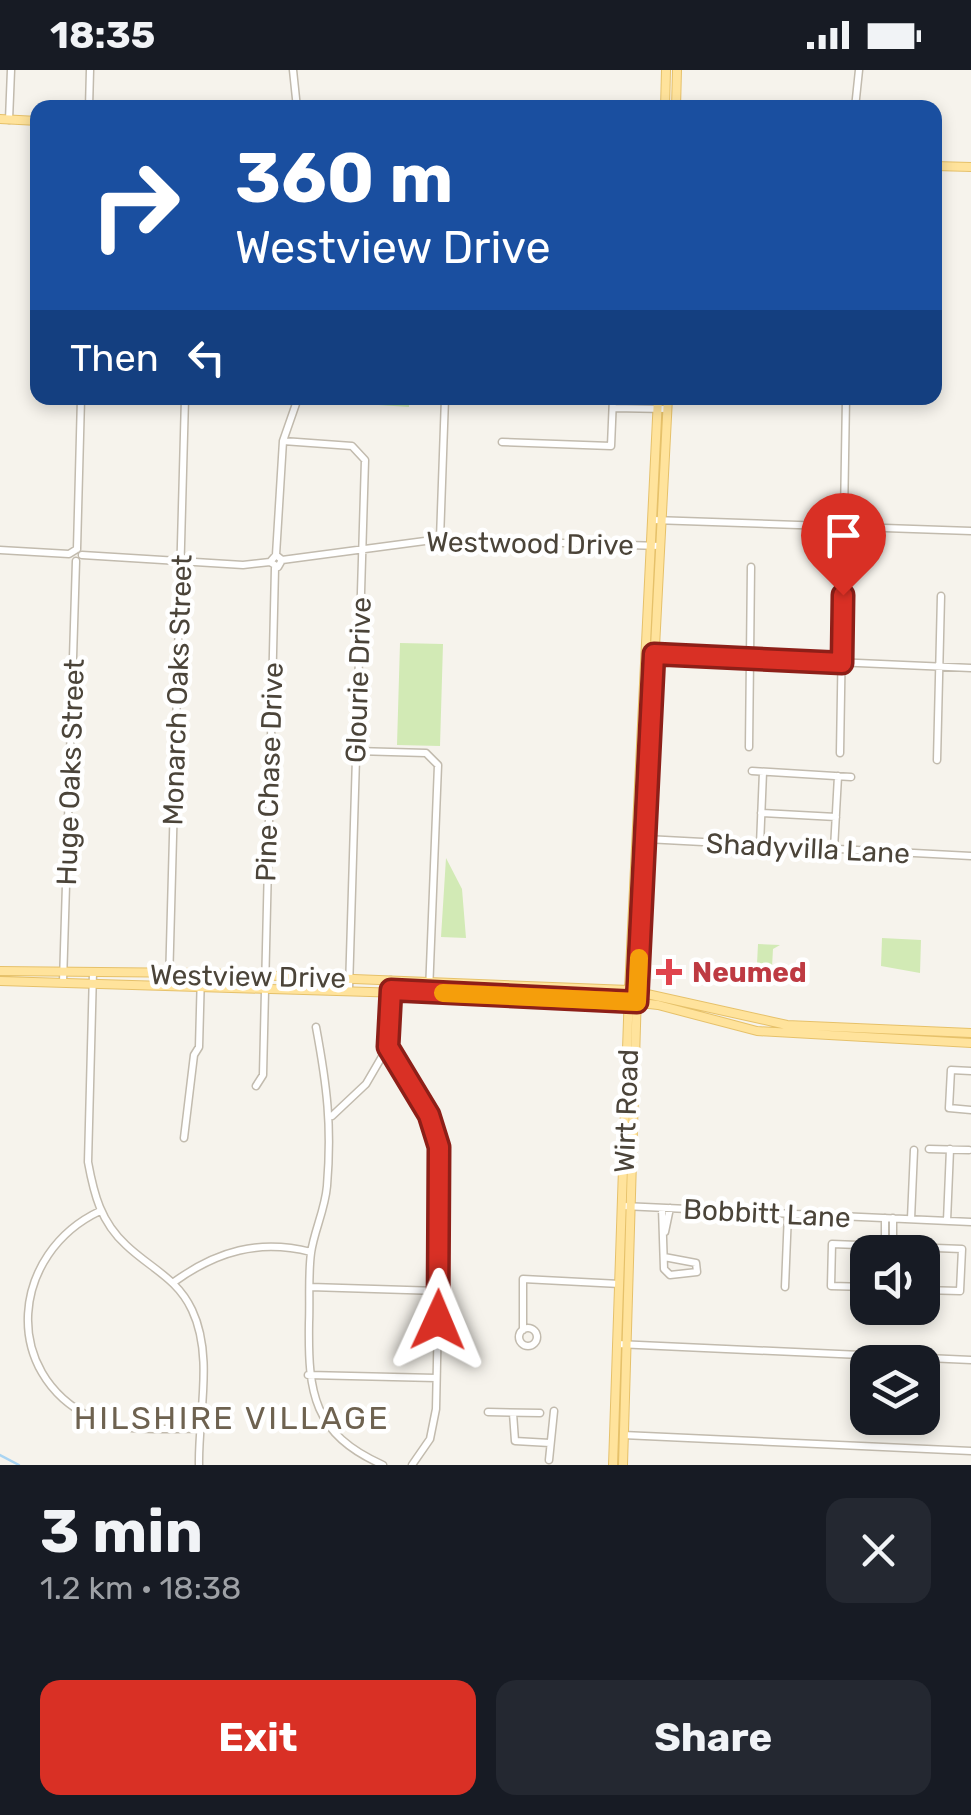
<!DOCTYPE html>
<meta charset="utf-8">
<style>
body{margin:0;font-family:Rubik,sans-serif;background:#242831;color:#f1f3f6;height:100vh;display:flex;flex-direction:column;font-size:38px;white-space:nowrap}
*{box-sizing:border-box;margin:0}
p{font-size:32px;color:#9ea1a6}
.icon{flex:none;width:55px;height:55px;fill:none;stroke:currentColor;stroke-width:2;stroke-linecap:round;stroke-linejoin:round}
.map{position:relative;height:1395px;overflow:hidden}
.drawer{display:flex;flex-direction:column;background:#171b24;flex:1}
.drawer>*{flex:none}
.top-card{position:absolute;left:30px;top:30px;width:912px;height:305px;border-radius:20px;box-shadow:0 5px 15px #0003;background:#1a4fa0;color:#fff;overflow:hidden}
.buttons{position:absolute;left:850px;top:1165px;display:grid;gap:20px}
.buttons a{display:grid;place-items:center;width:90px;height:90px;border-radius:20px;background:#171b24;box-shadow:0 5px 15px #0003;font-size:50px}
.pin{position:absolute;display:grid;place-items:center;width:85px;height:85px;color:#fff;margin:-102px -42px;border-radius:50% 50% 50% 0;rotate:-45deg;box-shadow:0 0 10px #0007}
.pin .icon{rotate:45deg}
.me{position:absolute;width:110px;margin:-55px;rotate:1deg;stroke-linejoin:round;filter:drop-shadow(0 0 8px #0008)}
.turn{display:flex;align-items:center;gap:35px;height:210px;padding:0 40px;font-size:45px}
.turn .icon{width:130px;height:130px;stroke-width:2.5}
.turn b{display:block;font-size:70px;line-height:85px}
.then{display:flex;align-items:center;height:95px;padding:0 40px;background:#0003;gap:20px;font-size:38px}
.round{display:grid;place-items:center;flex:none;width:105px;height:105px;border-radius:20px;background:#242831}
.overview{display:flex;align-items:center;justify-content:space-between;height:170px;padding:0 40px}
h1{font-size:60px;font-weight:700;line-height:75px}
.primary-button{display:flex;gap:20px;margin-top:auto;padding:20px 40px}
.primary-button a{flex:1;height:115px;border-radius:20px;background:#d93025;color:#fff;font-size:40px;font-weight:700;line-height:115px;text-align:center}
.primary-button a+a{background:#242831;color:#f1f3f6}
.status{display:flex;justify-content:space-between;align-items:center;height:70px;padding:0 50px;background:#171b24;direction:ltr}
.status svg{height:28px;fill:currentColor}
.map>svg:first-child{display:block}
.green{fill:#d2eab5}
.lines{fill:none;stroke-linecap:round;stroke-linejoin:round}
.stream{stroke:#a9d4f2;stroke-width:2.5}
.minor-casing{stroke:#c2bbae;stroke-width:9}
.major-casing{stroke:#e6c16a;stroke-width:10}
.minor{stroke:#fff;stroke-width:6}
.major{stroke:#ffe39c;stroke-width:8}
.route-casing{stroke:#8d1f18;stroke-width:25}
.route{stroke:#d93025;stroke-width:18}
.slow{stroke:#f59e0b;stroke-width:18}
.health-dot{fill:#e0444e;stroke:#fff;stroke-width:4}
.labels{text-anchor:middle;stroke-width:9;stroke-linejoin:round;paint-order:stroke}
.street-label{font-size:28px;fill:#4b4439;stroke:#fff}
.health-label{font-size:28px;font-weight:bold;fill:#be3a42;stroke:#fff;text-anchor:start}
.quarter-label{font-size:32px;letter-spacing:2.5px;fill:#6e6250;stroke:#fff}
</style>
<div class="status"><b>18:35</b><svg viewBox="0 0 49 12"><path d="M0 12V9h3v3zM5 12V6h3v6zM10 12V3h3v9zM15 12V0h3v12zM26 1h20v11H26zM47 4h2v5h-2z"/></svg></div>
<div class="map">
<svg width="971" height="1395" viewBox="0 0 971 1395">
<rect width="100%" height="100%" fill="#f6f3ec"/>
<path class="green" d="M303,328H409V337L302,330Z
M400,573L443,574L440,676L397,675Z
M446,788L462,819L466,868L441,867Z
M882,868L921,870L920,903L881,896Z
M758,874L780,875L773,879L771,915L756,914Z"/>
<g class="lines">
<path class="stream" d="M0,1385L19,1395"/>
<g class="minor-casing">
<path id="minor" d="M293,0L297,38
M89,38L90,0
M855,38L859,0
M9,50L11,0
M613,338L667,339
M283,371L352,376L365,390L349,919
M502,372L611,376L613,328
M653,450L971,461
M440,469L445,328
M77,479L81,328
M0,480L69,484L77,479
M82,485L243,495L270,492L276,485L282,490L278,497L270,492
M276,485L283,371L298,328
M282,490L440,469L660,476
M653,584L971,598
M749,677L751,497
M356,681L426,683L438,695L429,922
M840,683L846,328
M937,690L941,526
M752,701L851,707
M761,743L836,747
M646,769L971,786
M760,775L763,702
M834,779L838,706
M93,902L88,1092C94,1125 101,1152 126,1175C150,1198 177,1208 192,1240C214,1286 198,1346 199,1395
M391,910L388,977L429,1045L439,1077L441,1104L436,1339L430,1369L412,1395
M63,912L76,491
M169,913L185,328
M316,957C327,1016 332,1056 327,1116C325,1140 314,1161 311,1183C308,1206 310,1230 309,1253C308,1323 313,1364 383,1395
M971,1001L951,1000L949,1038L971,1040
M256,1016L263,1005L275,498
M332,1046L366,1014L387,978
M184,1068L194,985L199,977L201,903
M929,1079L969,1080
M623,1136L971,1152
M662,1138L664,1199L670,1205L697,1202L696,1193L664,1187
M100,1141C11,1183 0,1303 92,1348C124,1363 165,1358 200,1359
M911,1149L914,1080
M947,1151L950,1079
M665,1162L670,1138
M885,1176V1148
M893,1176V1148
M174,1212C217,1181 259,1169 311,1182
M310,1217L439,1221
M785,1217L788,1143
M868,1217L831,1216L832,1174L962,1179L960,1221L922,1220
M519 1267a9 9 0 1 1 18 0a9 9 0 1 1-18 0Z
M523,1260V1209L620,1214
M617,1274L971,1290
M308,1305L436,1308
M488,1342L540,1343
M513,1343L515,1371L550,1373
M623,1365L971,1381
M549,1390L554,1341"/>
</g>
<g class="major-casing">
<path id="major" d="M665,38L666,0
M676,38L677,0
M0,49L38,51
M935,96L971,97
M0,901L201,903L629,920L787,955L971,963
M0,911L604,929L658,935L757,961L971,973
M613,1395L629,920L658,328
M623,1395L637,922L668,328"/>
</g>
<use href="#minor" class="minor"/>
<use href="#major" class="major"/>
</g>
<g class="lines">
<g class="route-casing">
<path id="route" d="M438,1250L439,1077L429,1045L388,977L391,920L637,932L654,584L842,593L843,525"/>
</g>
<use href="#route" class="route"/>
<path class="slow" d="M443,923L637,932L639,888"/>
</g>
<path class="health-dot" d="M664 887h10v10h10v10h-10v10h-10v-10h-10v-10h10z"/>
<g class="labels">
<g class="street-label">
<text transform="translate(530 473) rotate(1)" y="10">Westwood Drive</text>
<text transform="translate(358 610) rotate(-88)" y="10">Glourie Drive</text>
<text transform="translate(177 620) rotate(-88)" y="10">Monarch Oaks Street</text>
<text transform="translate(70 702) rotate(-88)" y="10">Huge Oaks Street</text>
<text transform="translate(269 702) rotate(-88)" y="10">Pine Chase Drive</text>
<text transform="translate(808 778) rotate(3)" y="10">Shadyvilla Lane</text>
<text transform="translate(248 906) rotate(1)" y="10">Westview Drive</text>
<text transform="translate(626 1041) rotate(-88)" y="10">Wirt Road</text>
<text transform="translate(767 1143) rotate(3)" y="10">Bobbitt Lane</text>
</g>
<g class="health-label">
<text x="692" y="912">Neumed</text>
</g>
<g class="quarter-label">
<text x="232" y="1359">HILSHIRE VILLAGE</text>
</g>
</g>
</svg>
<div class="buttons">
<a><svg class="icon" aria-label="sound" viewBox="0 0 24 24"><path d="M4 9h4l5-4v14l-5-4H4zM17 9q2 3 0 6"/></svg></a>
<a><svg class="icon" aria-label="layers" viewBox="0 0 24 24"><path d="M12 4l9 5-9 5-9-5zM3 14l9 5 9-5"/></svg></a>
</div>
<div class="pin" style="left:843px;top:525px;background:#d93025"><svg class="icon" aria-label="arrive" viewBox="0 0 24 24"><path d="M6 21V4h12l-3 4 3 4H6"/></svg></div>
<svg class="me" style="left:438px;top:1250px" viewBox="-20 -20 40 40"><path d="M0-17L14 15 0 8-14 15z" fill="#d93025" stroke="#fff" stroke-width="4"/></svg>
<div class="top-card">
<div class="turn"><svg class="icon" aria-label="right" viewBox="0 0 24 24"><path d="M7 20v-9h11M14 6l5 5-5 5"/></svg><div><b>360 m</b>Westview Drive</div></div>
<div class="then">Then<svg class="icon" aria-label="left" viewBox="0 0 24 24"><path d="M17 20v-9H6M10 6l-5 5 5 5"/></svg></div>
</div>
</div>
<section class="drawer">
<div class="overview"><div><h1>3 min</h1><p>1.2 km · 18:38</p></div><a class="round"><svg class="icon" aria-label="close" viewBox="0 0 24 24"><path d="M6 6l12 12M18 6L6 18"/></svg></a></div>
<div class="primary-button"><a>Exit</a><a>Share</a></div>
</section>
